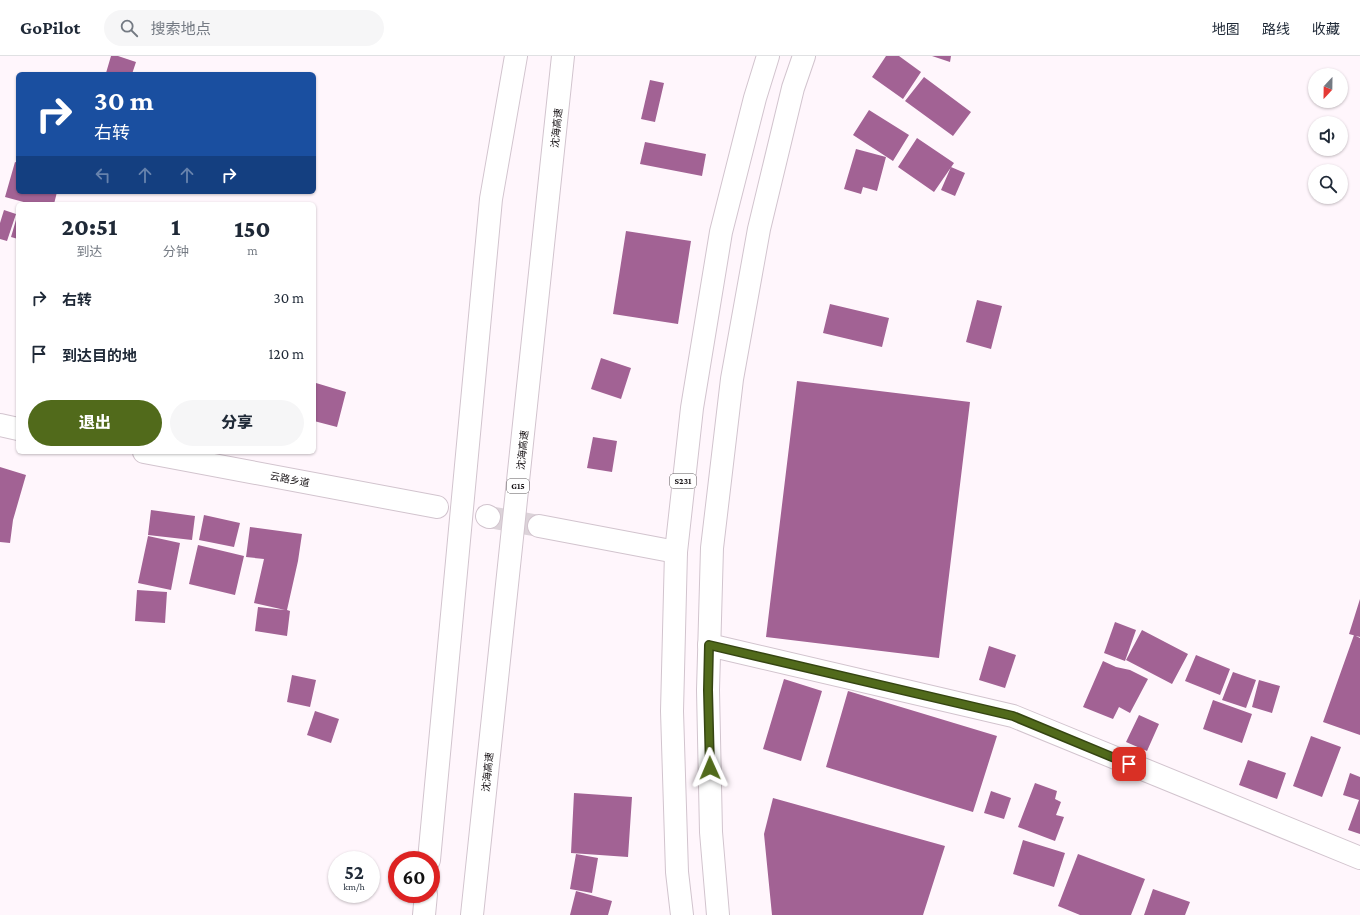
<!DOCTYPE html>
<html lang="zh">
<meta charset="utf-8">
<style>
body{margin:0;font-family:"Crimson Pro","Noto Sans SC",serif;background:#f6f6f7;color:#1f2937;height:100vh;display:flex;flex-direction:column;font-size:15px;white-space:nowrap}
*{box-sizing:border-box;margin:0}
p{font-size:13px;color:#747a83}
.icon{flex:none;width:22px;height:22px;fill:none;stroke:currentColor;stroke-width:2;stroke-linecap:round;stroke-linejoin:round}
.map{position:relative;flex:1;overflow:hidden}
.details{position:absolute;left:16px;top:146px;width:300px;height:252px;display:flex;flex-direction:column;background:#fff;border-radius:6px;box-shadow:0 1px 3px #0004}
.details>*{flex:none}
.banner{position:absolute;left:16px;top:16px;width:300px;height:122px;border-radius:6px;box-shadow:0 1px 3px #0004;background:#1a4fa0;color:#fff;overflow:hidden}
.needle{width:26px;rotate:202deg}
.buttons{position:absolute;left:1308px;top:12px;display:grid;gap:8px}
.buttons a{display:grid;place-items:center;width:40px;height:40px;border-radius:50%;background:#fff;box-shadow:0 1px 3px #0004;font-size:20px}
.speed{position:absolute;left:328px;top:795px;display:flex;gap:8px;font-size:20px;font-weight:700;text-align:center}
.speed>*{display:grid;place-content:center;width:52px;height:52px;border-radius:50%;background:#fff;box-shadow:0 1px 3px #0004;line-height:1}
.speed small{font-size:10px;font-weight:400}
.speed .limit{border:6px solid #d22;background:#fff;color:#111}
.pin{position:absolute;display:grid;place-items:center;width:34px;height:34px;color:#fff;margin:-17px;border-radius:8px;box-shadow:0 2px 6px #0006}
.me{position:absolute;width:44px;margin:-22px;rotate:359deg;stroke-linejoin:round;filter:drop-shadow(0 0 3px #0008)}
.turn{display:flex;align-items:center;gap:14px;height:84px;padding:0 12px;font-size:18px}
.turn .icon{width:52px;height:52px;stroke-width:2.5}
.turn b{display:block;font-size:28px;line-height:34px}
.lanes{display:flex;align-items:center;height:38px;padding:0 12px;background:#0003;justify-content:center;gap:20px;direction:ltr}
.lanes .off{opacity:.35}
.eta{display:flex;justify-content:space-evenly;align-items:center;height:68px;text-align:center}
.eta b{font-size:24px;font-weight:800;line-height:28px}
.action{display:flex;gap:8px;margin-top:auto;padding:8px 12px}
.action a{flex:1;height:46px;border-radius:24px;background:#516a1b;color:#fff;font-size:16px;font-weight:800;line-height:46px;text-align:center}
.action a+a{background:#f6f6f7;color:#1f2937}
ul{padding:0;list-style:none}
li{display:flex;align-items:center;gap:12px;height:56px;padding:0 12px}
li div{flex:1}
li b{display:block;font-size:15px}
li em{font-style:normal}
header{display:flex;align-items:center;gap:24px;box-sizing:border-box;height:56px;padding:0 20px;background:#fff;border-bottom:1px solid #e0e1e3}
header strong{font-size:19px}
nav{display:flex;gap:22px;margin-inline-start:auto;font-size:14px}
.search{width:280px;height:36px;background:#f6f6f7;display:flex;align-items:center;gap:10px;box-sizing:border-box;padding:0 14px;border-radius:22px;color:#747a83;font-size:15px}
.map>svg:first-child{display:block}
.building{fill:#a26294}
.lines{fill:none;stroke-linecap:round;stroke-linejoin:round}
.minor-tunnel{stroke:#dcd3d9;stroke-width:22;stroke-dasharray:22 11;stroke-linecap:butt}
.minor-casing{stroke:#d2c4ce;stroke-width:24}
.primary-casing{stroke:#d2c4ce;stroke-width:24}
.motorway-casing{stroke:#d2c4ce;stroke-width:24}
.minor{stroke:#fff;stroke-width:22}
.primary{stroke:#fff;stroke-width:22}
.motorway{stroke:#fff;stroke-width:22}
.route-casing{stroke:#354512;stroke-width:10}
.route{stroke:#516a1b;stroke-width:7}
.labels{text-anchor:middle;stroke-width:3;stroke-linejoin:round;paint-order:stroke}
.shield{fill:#fff;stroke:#5a5658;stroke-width:1}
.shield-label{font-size:9px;font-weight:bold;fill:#130e11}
.street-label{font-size:10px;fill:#130e11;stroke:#fff}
</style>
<header>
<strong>GoPilot</strong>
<div class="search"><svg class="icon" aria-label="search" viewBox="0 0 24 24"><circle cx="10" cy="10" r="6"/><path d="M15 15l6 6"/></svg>搜索地点</div>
<nav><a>地图</a><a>路线</a><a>收藏</a></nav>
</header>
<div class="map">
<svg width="1360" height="859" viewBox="0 0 1360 859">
<rect width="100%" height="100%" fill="#fff6fc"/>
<path class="building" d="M111,0H118L136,6L132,18L106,17Z
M886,0H899L921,16L903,43L872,21Z
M932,0H951L950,6Z
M924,21L971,56L953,80L905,45Z
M650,24L664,27L655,66L641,63Z
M869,54L909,79L893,105L853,79Z
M917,82L954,107L934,136L898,111Z
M645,86L706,98L702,120L640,108Z
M856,93L886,101L877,135L863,131L861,138L844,133Z
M15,106L18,107V136H57L54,148H31L5,141Z
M951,111L965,117L955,140L941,134Z
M4,154L16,158L7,185L0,183V167Z
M18,157V183L11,181Z
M626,175L691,185L678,268L613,258Z
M977,244L1002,250L991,293L966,286Z
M830,248L889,262L882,291L823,277Z
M601,302L631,312L621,343L591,333Z
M797,325L970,346L939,602L766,581Z
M316,327L346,336L337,371L314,365V333Z
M593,381L617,385L612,416L587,412Z
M0,411L26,419L13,464L10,487L0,486Z
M151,454L195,460L192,484L148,479Z
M204,459L240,467L234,491L199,484Z
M250,471L302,478L298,505L287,554L290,555L287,580L255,575L258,551L285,554L254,547L264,503L246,501Z
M148,480L180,487L171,534L138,527Z
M198,489L244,500L235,539L189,528Z
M137,534L167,536L165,567L135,565Z
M1360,543V581L1349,578Z
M1115,566L1136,574L1125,605L1104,597Z
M1142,574L1188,598L1172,628L1126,604Z
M1354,579L1360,582V679L1323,666Z
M989,590L1016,599L1005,632L979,624Z
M1196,599L1230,613L1220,639L1185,625Z
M1103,605L1116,611L1130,614L1148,623L1130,657L1119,651L1113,663L1083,651Z
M1233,616L1256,624L1246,652L1222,644Z
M292,619L316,624L310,651L287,646Z
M784,623L822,635L801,705L763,693Z
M1259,624L1280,630L1272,657L1252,651Z
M848,635L997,680L973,756L826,711Z
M1213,644L1252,658L1242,687L1203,673Z
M315,655L339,663L331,687L307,679Z
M1139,659L1159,668L1147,695L1126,686Z
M1311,680L1341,691L1322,741L1293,730Z
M1248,704L1286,717L1277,743L1239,729Z
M1350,717L1360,721V778L1348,774L1359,744L1343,739Z
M1035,727L1057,735L1055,743L1061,746L1056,759L1064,761L1055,785L1018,771Z
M991,735L1011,742L1004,763L984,757Z
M574,737L632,741L628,801L571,797Z
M773,742L945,790L923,859H772L764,778Z
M1023,784L1065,797L1054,831L1013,818Z
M576,798L598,802L592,837L570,833Z
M1078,798L1145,823L1131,859H1080L1058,850Z
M1153,833L1190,846L1185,859H1144Z
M576,835L612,845L608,859H570Z"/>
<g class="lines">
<path class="minor-tunnel" d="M489,461L539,470"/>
<g class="minor-casing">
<path id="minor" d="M0,369L18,373
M144,396L437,451
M487,460L489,461
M539,470L676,496
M709,589L1013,660L1360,802"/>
</g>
<g class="primary-casing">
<path id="primary" d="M682,859L677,816L672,655L676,496L692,352L721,176L755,42L768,0
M718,859L711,776L708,634L712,492L732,323L759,173L793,32L804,0"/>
</g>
<g class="motorway-casing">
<path id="motorway" d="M429,804L491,143L516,0
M424,859L426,838
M472,859L563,0"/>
</g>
<use href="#minor" class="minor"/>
<use href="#primary" class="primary"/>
<use href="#motorway" class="motorway"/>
</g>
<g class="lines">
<g class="route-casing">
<path id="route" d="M710,712L708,634L709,589L1013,660L1129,708"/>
</g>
<use href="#route" class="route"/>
</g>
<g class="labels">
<g class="shield">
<rect x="670" y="418" width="26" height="14" rx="3"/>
<rect x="507" y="423" width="22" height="14" rx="3"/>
</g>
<g class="shield-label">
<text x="683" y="428">S231</text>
<text x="518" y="433">G15</text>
</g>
<g class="street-label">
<text transform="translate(556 72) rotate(-84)" y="4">沈海高速</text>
<text transform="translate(522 394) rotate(-84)" y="4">沈海高速</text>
<text transform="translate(290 423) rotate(11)" y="4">云路乡道</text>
<text transform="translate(487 716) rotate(-84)" y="4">沈海高速</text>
</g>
</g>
</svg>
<div class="buttons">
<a><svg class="needle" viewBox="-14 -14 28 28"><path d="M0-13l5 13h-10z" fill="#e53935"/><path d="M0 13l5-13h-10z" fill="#747a83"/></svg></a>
<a><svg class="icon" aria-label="sound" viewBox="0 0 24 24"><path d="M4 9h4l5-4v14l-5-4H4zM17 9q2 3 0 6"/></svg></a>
<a><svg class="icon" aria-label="search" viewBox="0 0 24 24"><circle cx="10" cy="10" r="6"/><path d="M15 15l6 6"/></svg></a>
</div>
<div class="speed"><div>52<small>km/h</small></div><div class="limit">60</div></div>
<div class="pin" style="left:1129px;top:708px;background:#d93025"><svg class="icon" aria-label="arrive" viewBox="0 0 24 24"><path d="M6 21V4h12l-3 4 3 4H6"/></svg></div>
<svg class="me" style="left:710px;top:712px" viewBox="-20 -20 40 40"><path d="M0-17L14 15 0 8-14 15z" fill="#516a1b" stroke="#fff" stroke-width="4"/></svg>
<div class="banner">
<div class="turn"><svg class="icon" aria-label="right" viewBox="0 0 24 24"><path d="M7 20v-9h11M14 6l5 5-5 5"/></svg><div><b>30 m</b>右转</div></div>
<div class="lanes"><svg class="icon off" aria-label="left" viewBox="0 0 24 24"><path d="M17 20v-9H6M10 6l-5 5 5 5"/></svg><svg class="icon off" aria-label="ahead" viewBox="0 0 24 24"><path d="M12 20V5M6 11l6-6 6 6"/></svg><svg class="icon off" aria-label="ahead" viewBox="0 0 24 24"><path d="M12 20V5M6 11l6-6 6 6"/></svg><svg class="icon" aria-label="right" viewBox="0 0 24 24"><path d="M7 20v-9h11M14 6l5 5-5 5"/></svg></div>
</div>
<section class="details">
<div class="eta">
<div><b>20:51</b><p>到达</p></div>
<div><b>1</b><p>分钟</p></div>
<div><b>150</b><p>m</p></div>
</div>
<ul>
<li><svg class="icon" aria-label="right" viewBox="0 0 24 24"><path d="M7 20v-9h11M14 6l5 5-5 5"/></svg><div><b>右转</b></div><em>30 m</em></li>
<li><svg class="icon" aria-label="arrive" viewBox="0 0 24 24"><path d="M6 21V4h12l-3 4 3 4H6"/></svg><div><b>到达目的地</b></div><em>120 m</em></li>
</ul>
<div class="action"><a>退出</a><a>分享</a></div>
</section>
</div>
